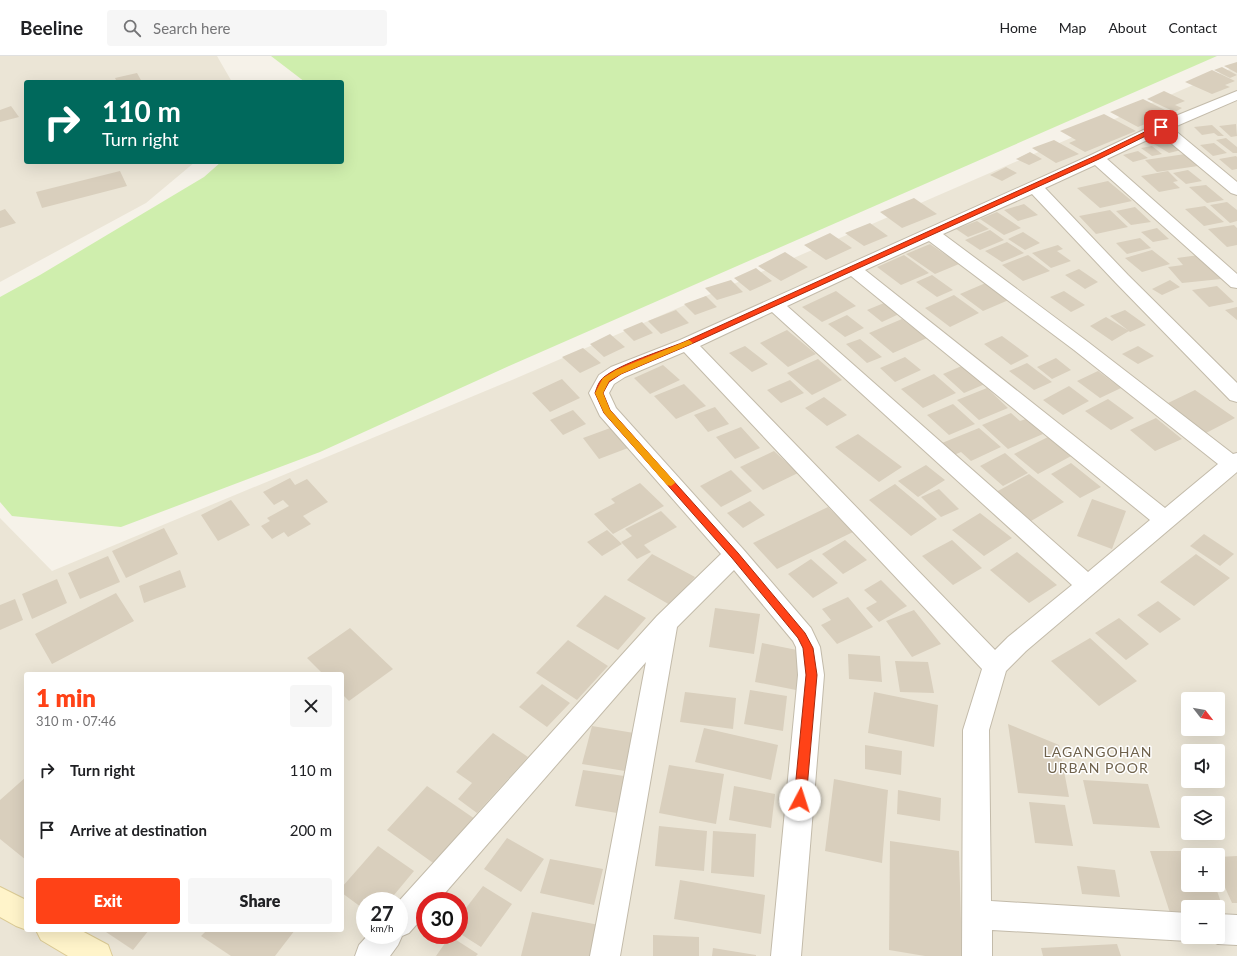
<!DOCTYPE html>
<meta charset="utf-8">
<style>
body{margin:0;font-family:Lato,sans-serif;background:#f6f6f6;color:#202124;height:100vh;display:flex;flex-direction:column;font-size:15px;white-space:nowrap}
*{box-sizing:border-box;margin:0}
p{font-size:13px;color:#757577}
.icon{flex:none;width:22px;height:22px;fill:none;stroke:currentColor;stroke-width:2;stroke-linecap:round;stroke-linejoin:round}
.map{position:relative;flex:1;overflow:hidden}
.side{position:absolute;left:24px;top:616px;width:320px;height:260px;display:flex;flex-direction:column;background:#fff;border-radius:4px;box-shadow:0 4px 16px #0002}
.side>*{flex:none}
.hud{position:absolute;left:24px;top:24px;width:320px;height:84px;border-radius:4px;box-shadow:0 4px 16px #0002;background:#00695c;color:#fff;overflow:hidden}
.needle{width:26px;rotate:121deg}
.tools{position:absolute;left:1181px;top:636px;display:grid;gap:8px}
.tools a{display:grid;place-items:center;width:44px;height:44px;border-radius:4px;background:#fff;box-shadow:0 4px 16px #0002;font-size:20px}
.speed{position:absolute;left:356px;top:836px;display:flex;gap:8px;font-size:20px;font-weight:700;text-align:center}
.speed>*{display:grid;place-content:center;width:52px;height:52px;border-radius:50%;background:#fff;box-shadow:0 4px 16px #0002;line-height:1}
.speed small{font-size:10px;font-weight:400}
.speed .limit{border:6px solid #d22;background:#fff;color:#111}
.pin{position:absolute;display:grid;place-items:center;width:34px;height:34px;color:#fff;margin:-17px;border-radius:8px;box-shadow:0 2px 6px #0006}
.me{position:absolute;width:44px;margin:-22px;rotate:5deg;stroke-linejoin:round;filter:drop-shadow(0 0 3px #0008)}
.turn{display:flex;align-items:center;gap:14px;height:84px;padding:0 12px;font-size:18px}
.turn .icon{width:52px;height:52px;stroke-width:2.5}
.turn b{display:block;font-size:28px;line-height:34px}
.round{display:grid;place-items:center;flex:none;width:42px;height:42px;border-radius:4px;background:#f6f6f6}
.head{display:flex;align-items:center;justify-content:space-between;height:68px;padding:0 12px}
h1{font-size:24px;font-weight:800;line-height:30px;color:#ff4217}
.cta{display:flex;gap:8px;margin-top:auto;padding:8px 12px}
.cta a{flex:1;height:46px;border-radius:4px;background:#ff4217;color:#fff;font-size:16px;font-weight:800;line-height:46px;text-align:center}
.cta a+a{background:#f6f6f6;color:#202124}
ul{padding:0;list-style:none}
li{display:flex;align-items:center;gap:12px;height:60px;padding:0 12px}
li div{flex:1}
li b{display:block;font-size:15px}
li em{font-style:normal}
header{display:flex;align-items:center;gap:24px;box-sizing:border-box;height:56px;padding:0 20px;background:#fff;border-bottom:1px solid #e0e0e0}
header strong{font-size:19px}
nav{display:flex;gap:22px;margin-inline-start:auto;font-size:14px}
.search{width:280px;height:36px;background:#f6f6f6;display:flex;align-items:center;gap:10px;box-sizing:border-box;padding:0 14px;border-radius:4px;color:#757577;font-size:15px}
.map>svg:first-child{display:block}
.residential{fill:#ebe5d6;fill-rule:evenodd}
.green{fill:#cfeead}
.building{fill:#d9cfbd}
.lines{fill:none;stroke-linecap:round;stroke-linejoin:round}
.minor-casing{stroke:#c3bbaa;stroke-width:2}
.secondary-casing{stroke:#dbca94;stroke-width:2}
.minor{fill:#fff;fill-rule:evenodd}
.secondary{fill:#fff4ca;fill-rule:evenodd}
.route{fill:#ff4217;stroke:#a62b0f}
.slow{fill:#f59e0b}
.labels{text-anchor:middle;stroke-width:3;stroke-linejoin:round;paint-order:stroke}
.near-neighbourhood-label{font-size:14px;letter-spacing:1px;fill:#6f624c;stroke:#fff}
</style>
<header>
<strong>Beeline</strong>
<div class="search"><svg class="icon" aria-label="search" viewBox="0 0 24 24"><circle cx="10" cy="10" r="6"/><path d="M15 15l6 6"/></svg>Search here</div>
<nav><a>Home</a><a>Map</a><a>About</a><a>Contact</a></nav>
</header>
<div class="map">
<svg width="1237" height="900" viewBox="0 0 1237 900">
<rect width="100%" height="100%" fill="#f6f2e9"/>
<path class="residential" d="M0,0H217L232,26H26V106H195L146,147L0,226Z
M1237,10V900H0V462L52,515L512,324ZM26,618H342V874H26ZM1188,643H1218V673H1188ZM1188,695H1218V725H1188ZM1188,747H1218V777H1188ZM1188,799H1218V829H1188ZM365,845H399V879H365ZM425,845H459V879H425ZM1188,851H1218V881H1188Z"/>
<path class="green" d="M271,0H1217L509,310L320,396L121,471L12,460L0,446V241L40,219L204,121L221,106H342V26H305Z"/>
<path class="building" d="M1237,6V17L1224,10Z
M1222,11L1237,19L1230,22L1214,14Z
M1212,14L1235,25L1225,29L1230,31L1212,38L1185,26Z
M137,17L142,26H117L115,22Z
M1164,35L1185,45L1175,49L1182,52L1175,56L1147,43Z
M1143,43L1171,57L1138,71L1110,56Z
M11,50L19,61L0,66V54Z
M1104,58L1136,75L1085,96L1069,87L1076,84L1060,75Z
M1236,68L1237,80L1231,81L1219,70Z
M1212,69L1224,80H1218L1214,77L1202,79L1194,71Z
M1226,82L1237,91V97H1233L1216,84Z
M1054,84L1079,98L1056,107L1032,92Z
M1166,84L1181,94L1169,97L1154,88Z
M1214,87L1227,97L1213,100L1200,89Z
M1152,90L1162,98L1152,100L1141,92Z
M1138,95L1148,102L1133,106L1123,99Z
M1030,96L1042,103L1029,109L1016,103Z
M1185,98L1198,110L1157,116L1145,104Z
M1236,100L1237,101V113L1232,114L1219,103Z
M1006,111L1017,117L1002,125L990,119Z
M1188,114L1202,125L1186,128L1173,117Z
M120,115L127,130L42,152L36,136Z
M1168,115L1178,125L1173,126L1180,132L1159,136L1141,120Z
M1108,125L1132,145L1100,152L1077,132Z
M1206,129L1224,144L1207,147L1189,131Z
M914,142L937,158L902,172L880,156Z
M1227,146L1237,154V165L1230,167L1210,149Z
M1024,148L1038,159L1018,165L1004,154Z
M1205,150L1224,166L1204,170L1185,153Z
M1135,151L1151,166L1131,169L1116,155Z
M5,153L16,167L0,172V155Z
M1110,154L1128,171L1096,178L1079,160Z
M997,156L1021,172L1004,179L980,163Z
M977,165L989,173L968,181L956,173Z
M870,167L888,180L864,190L845,177Z
M1234,169L1237,172V189L1227,191L1208,173Z
M1157,172L1169,183L1153,186L1141,176Z
M990,174L1004,184L980,194L965,184Z
M1023,176L1040,187L1025,194L1008,183Z
M830,177L852,192L826,204L804,189Z
M1140,182L1151,192L1127,198L1116,187Z
M1007,186L1024,197L1002,206L985,195Z
M930,188L959,208L935,218L906,198Z
M1058,189L1063,193L1057,195L1071,205L1051,212L1032,197Z
M1152,194L1170,208L1142,216L1125,202Z
M785,196L808,211L781,225L758,210Z
M904,199L929,217L901,229L877,211Z
M1028,199L1050,215L1023,225L1002,209Z
M1199,199L1221,223L1182,227L1168,211L1183,209L1177,202Z
M756,212L772,225L750,235L734,222Z
M1079,213L1098,226L1085,233L1065,219Z
M932,219L953,234L937,241L916,226Z
M731,224L743,236L717,244L705,232Z
M1170,224L1180,231L1162,239L1152,233Z
M988,226L1011,243L983,255L960,238Z
M1217,230L1234,246L1209,251L1192,234Z
M836,235L856,250L822,266L802,251Z
M1064,235L1085,249L1071,256L1050,241Z
M954,239L979,257L950,271L925,252Z
M706,240L717,251L695,259L684,248Z
M884,247L899,258L882,266L867,254Z
M1237,251V264L1225,254Z
M676,254L689,267L661,278L648,265Z
M1125,254L1146,269L1130,276L1110,260Z
M847,259L864,272L845,281L828,268Z
M1106,261L1129,275L1112,285L1090,270Z
M902,263L927,282L893,297L869,277Z
M642,266L653,277L634,285L623,274Z
M787,274L816,298L788,311L760,287Z
M610,278L625,291L604,301L590,288Z
M1002,280L1029,300L1011,309L984,288Z
M860,283L882,301L867,307L846,288Z
M745,290L768,308L752,316L729,297Z
M1138,290L1154,300L1138,308L1122,298Z
M583,292L601,307L580,317L562,301Z
M905,301L921,314L895,326L880,312Z
M1056,302L1071,314L1052,323L1037,311Z
M818,303L842,324L812,339L787,317Z
M1027,307L1052,326L1034,334L1009,315Z
M663,309L680,324L650,338L634,322Z
M964,309L985,328L964,337L943,318Z
M1098,315L1121,332L1100,342L1077,325Z
M934,318L956,337L923,352L901,333Z
M562,323L580,342L550,356L532,337Z
M790,324L804,337L781,347L767,334Z
M684,328L706,350L676,363L654,340Z
M1069,330L1089,345L1063,359L1043,344Z
M987,332L1008,352L979,364L957,344Z
M1195,334L1235,362L1206,377L1166,348Z
M824,341L847,359L827,370L805,352Z
M1108,343L1134,362L1111,374L1085,355Z
M953,348L975,368L949,379L927,359Z
M715,351L729,368L708,376L694,359Z
M573,354L586,368L563,379L550,364Z
M1011,357L1020,365L1026,363L1043,378L1008,393L982,369Z
M1156,362L1182,383L1155,395L1130,374Z
M613,371L628,392L599,403L583,382Z
M741,371L760,392L735,403L716,381Z
M979,372L1001,391L971,405L961,396L954,399L942,387Z
M858,378L902,411L879,426L835,391Z
M1050,380L1073,399L1038,418L1014,398Z
M774,395L798,417L763,434L740,411Z
M1005,397L1028,417L1003,430L980,410Z
M1071,407L1101,431L1080,442L1051,418Z
M926,409L945,424L918,441L898,425Z
M731,414L752,435L721,451L700,430Z
M1029,418L1064,446L1031,465L996,436Z
M290,422L295,429L307,423L328,446L303,460L311,468L288,481L284,476L272,483L261,470L270,465L267,462L289,450L283,444L274,449L263,436Z
M640,427L664,450L613,478L594,458L615,447L611,443Z
M895,428L937,463L911,480L869,444Z
M939,433L959,453L941,461L921,441Z
M1092,443L1126,455L1112,493L1077,480Z
M231,444L250,469L218,485L201,459Z
M750,445L765,459L743,472L727,457Z
M828,451L853,476L777,513L753,487Z
M661,455L677,471L644,489L651,496L637,503L621,486L632,480L625,473Z
M980,457L1012,482L984,500L952,474Z
M164,472L178,498L126,522L112,495Z
M607,474L622,488L602,500L587,486Z
M1204,478L1234,498L1220,510L1190,490Z
M845,484L867,504L843,518L822,498Z
M952,484L982,512L953,529L922,500Z
M1017,496L1057,529L1029,547L990,514Z
M652,498L695,521L670,549L627,524Z
M1196,498L1230,522L1194,550L1160,526Z
M108,500L120,526L80,543L68,517Z
M811,503L838,527L813,542L788,518Z
M180,514L186,531L144,547L139,530Z
M57,523L67,547L32,563L22,538Z
M881,524L907,550L879,566L866,552L877,546L864,534Z
M116,537L134,565L52,608L35,578Z
M605,539L646,562L618,594L576,570Z
M848,541L873,571L837,588L821,569L831,564L822,553Z
M15,543L23,564L0,574V549Z
M1158,545L1181,563L1160,577L1137,559Z
M715,552L760,558L754,598L709,591Z
M914,554L941,588L912,601L886,565Z
M1119,562L1149,588L1126,604L1095,577Z
M350,572L393,613L349,645L342,638V618H323L307,602Z
M1090,582L1137,625L1099,650L1051,605Z
M568,584L608,610L577,644L536,617Z
M762,587L802,595L796,634L755,626Z
M848,598L880,600L882,626L849,623Z
M895,605L928,606L934,637L900,636Z
M542,628L570,647L547,671L519,651Z
M750,634L787,640L783,675L744,668Z
M685,636L736,642L733,673L680,666Z
M874,636L938,649L934,691L868,677Z
M1008,668L1059,689L1069,741L1018,737Z
M592,670L634,677L625,715L582,708Z
M704,672L778,689L771,724L695,706Z
M493,677L528,701L477,757L458,743L472,727L456,716Z
M865,689L902,695L901,719L865,713Z
M669,709L724,718L716,768L659,757Z
M583,714L631,721L623,758L575,750Z
M26,721V804L0,783V744Z
M834,723L888,734L882,807L825,795Z
M1083,724L1148,728L1160,772L1093,768Z
M427,730L475,763L436,809L387,774Z
M734,730L775,738L771,772L729,764Z
M898,734L941,742L940,765L897,758Z
M1029,746L1065,749L1073,790L1035,787Z
M659,770L707,775L704,815L655,810Z
M713,775L756,778L754,821L711,817Z
M507,782L544,803L521,836L484,813Z
M890,785L959,795L962,900H925L889,894Z
M378,790L414,815L389,845H365V854L342,837V831Z
M1150,795H1203L1205,799H1188V829H1215L1225,858H1218V851H1188V857H1170Z
M1237,800V847H1232L1218,816V801Z
M550,803L603,813L594,849L540,837Z
M1077,810L1115,814L1120,841L1082,838Z
M680,824L765,839L761,878L674,863Z
M483,830L512,848L481,891L459,877V861Z
M532,856L599,869L592,900H521Z
M103,874H149L133,894Z
M207,874H295L275,900H231L201,880Z
M653,879L699,881V900H653Z
M450,880L478,898L476,900H436Z
M1117,888L1121,900H1043L1041,892Z
M713,892L756,899V900H712Z"/>
<g class="lines">
<g class="minor-casing">
<path id="minor" d="M1237,35V44L1172,72L1237,126V139L1231,137L1160,78L1107,103L1237,218V232L1231,231L1095,109L1045,132L1128,219L1237,327V346L1230,344L1116,227L1032,138L943,178L1088,286L1233,398L1237,397V416L1026,595L1006,615L989,674L991,845L1188,857V881H1198L1188,885L992,874V900H962L963,674L982,613L684,296L625,321L614,328L609,337L616,352L743,493L811,572L820,591L824,619L801,900H771L798,619L796,591L793,585L734,514L677,571L620,900H590L646,606L438,845H425V859L409,877L402,880L398,889L390,900H355L359,889L368,879H399V845L657,560L721,498L600,360L589,337L599,319L611,311L680,284L1091,99L1156,68ZM929,185L1074,294L1218,408L1165,452L865,214ZM851,220L1150,464L1088,516L787,250ZM772,256L1072,529L1008,581L995,594L700,290Z
M1218,858L1237,859V889L1218,888L1208,883L1207,881H1218Z"/>
</g>
<g class="secondary-casing">
<path id="secondary" d="M0,831L26,844L27,874L16,870L0,861Z
M36,874H80L108,889L112,900H68L41,884Z"/>
</g>
<use href="#minor" class="minor"/>
<use href="#secondary" class="secondary"/>
</g>
<path class="route" d="M1159,69L1164,71L1099,103L689,289L621,318L609,326L603,337L610,354L738,497L805,577L813,592L817,619L806,744L804,748L800,749L796,748L794,744L806,619L803,592L798,582L732,502L604,357L595,337C597,331 599,325 604,321C622,307 662,295 684,286L1095,100Z"/>
<path class="slow" d="M689,284L693,287L691,288L621,318L609,325L603,337L610,354L674,425L675,427L671,430L667,429L604,357L595,337L603,322L616,314Z"/>
<g class="labels">
<g class="near-neighbourhood-label">
<text x="1098" y="701">LAGANGOHAN<tspan x="1098" dy="16">URBAN POOR</tspan></text>
</g>
</g>
</svg>
<div class="tools">
<a><svg class="needle" viewBox="-14 -14 28 28"><path d="M0-13l5 13h-10z" fill="#e53935"/><path d="M0 13l5-13h-10z" fill="#757577"/></svg></a>
<a><svg class="icon" aria-label="sound" viewBox="0 0 24 24"><path d="M4 9h4l5-4v14l-5-4H4zM17 9q2 3 0 6"/></svg></a>
<a><svg class="icon" aria-label="layers" viewBox="0 0 24 24"><path d="M12 4l9 5-9 5-9-5zM3 14l9 5 9-5"/></svg></a>
<a>+</a>
<a>−</a>
</div>
<div class="speed"><div>27<small>km/h</small></div><div class="limit">30</div></div>
<div class="pin" style="left:1161px;top:71px;background:#d93025"><svg class="icon" aria-label="arrive" viewBox="0 0 24 24"><path d="M6 21V4h12l-3 4 3 4H6"/></svg></div>
<svg class="me" style="left:800px;top:744px" viewBox="-20 -20 40 40"><circle r="19" fill="#fff"/><path d="M0-13L10 11 0 6-10 11z" fill="#ff4217"/></svg>
<div class="hud">
<div class="turn"><svg class="icon" aria-label="right" viewBox="0 0 24 24"><path d="M7 20v-9h11M14 6l5 5-5 5"/></svg><div><b>110 m</b>Turn right</div></div>
</div>
<section class="side">
<div class="head"><div><h1>1 min</h1><p>310 m · 07:46</p></div><a class="round"><svg class="icon" aria-label="close" viewBox="0 0 24 24"><path d="M6 6l12 12M18 6L6 18"/></svg></a></div>
<ul>
<li><svg class="icon" aria-label="right" viewBox="0 0 24 24"><path d="M7 20v-9h11M14 6l5 5-5 5"/></svg><div><b>Turn right</b></div><em>110 m</em></li>
<li><svg class="icon" aria-label="arrive" viewBox="0 0 24 24"><path d="M6 21V4h12l-3 4 3 4H6"/></svg><div><b>Arrive at destination</b></div><em>200 m</em></li>
</ul>
<div class="cta"><a>Exit</a><a>Share</a></div>
</section>
</div>
